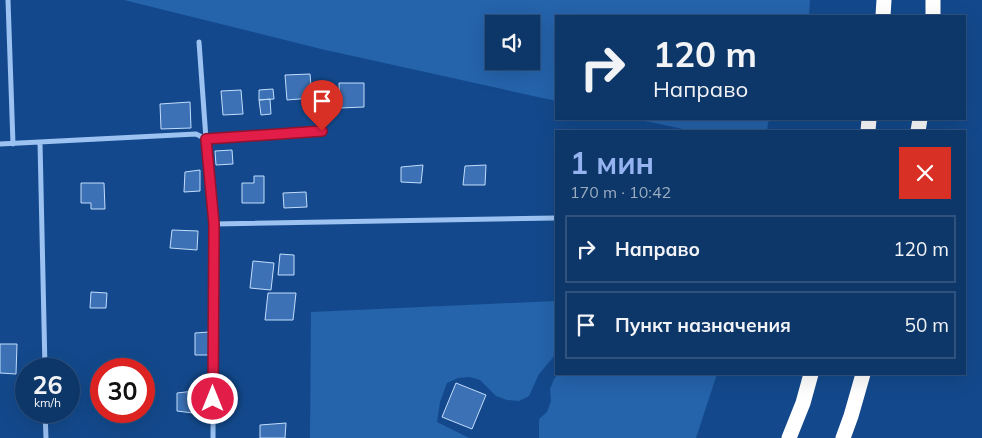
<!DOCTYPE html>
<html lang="ru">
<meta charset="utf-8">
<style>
body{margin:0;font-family:Mulish,sans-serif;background:#1c4271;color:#f1f3f6;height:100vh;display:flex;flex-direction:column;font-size:19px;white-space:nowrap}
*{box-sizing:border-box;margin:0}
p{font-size:16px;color:#9bacc0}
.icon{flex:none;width:28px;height:28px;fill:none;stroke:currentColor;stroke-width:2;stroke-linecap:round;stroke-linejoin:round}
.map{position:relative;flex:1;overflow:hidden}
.side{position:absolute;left:555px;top:130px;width:411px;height:245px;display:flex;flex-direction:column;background:#0e3769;border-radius:0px;box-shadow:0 5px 20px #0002,0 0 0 1px #2e517d}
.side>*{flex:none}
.hud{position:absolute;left:555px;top:15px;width:411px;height:105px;border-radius:0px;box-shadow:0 5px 20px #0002,0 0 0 1px #2e517d;background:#0e3769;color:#f1f3f6;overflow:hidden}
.controls{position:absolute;left:485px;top:15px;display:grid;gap:10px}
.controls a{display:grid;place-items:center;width:55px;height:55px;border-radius:0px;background:#0e3769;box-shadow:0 5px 20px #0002,0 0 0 1px #2e517d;font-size:25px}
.speed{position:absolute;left:15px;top:358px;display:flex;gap:10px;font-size:25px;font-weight:700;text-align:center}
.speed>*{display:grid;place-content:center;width:65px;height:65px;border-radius:50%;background:#0e3769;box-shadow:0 5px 20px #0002,0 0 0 1px #2e517d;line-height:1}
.speed small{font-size:12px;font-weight:400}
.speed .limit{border:8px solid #d22;background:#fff;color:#111}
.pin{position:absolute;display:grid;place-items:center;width:42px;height:42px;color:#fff;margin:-51px -21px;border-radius:50% 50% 50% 0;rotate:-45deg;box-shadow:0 0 5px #0007}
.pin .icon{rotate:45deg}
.me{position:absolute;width:55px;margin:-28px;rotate:0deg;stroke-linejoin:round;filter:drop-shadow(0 0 4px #0008)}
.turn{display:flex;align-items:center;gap:18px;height:105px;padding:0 15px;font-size:22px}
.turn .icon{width:65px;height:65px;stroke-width:2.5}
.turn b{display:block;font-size:35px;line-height:42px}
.round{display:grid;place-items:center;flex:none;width:52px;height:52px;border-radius:0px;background:#1c4271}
.overview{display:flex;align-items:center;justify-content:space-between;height:85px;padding:0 15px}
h1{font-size:30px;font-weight:700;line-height:38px;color:#95b2f1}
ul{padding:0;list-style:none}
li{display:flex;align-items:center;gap:15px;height:68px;margin:0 10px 8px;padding:0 5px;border:2px solid #2e517d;border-radius:0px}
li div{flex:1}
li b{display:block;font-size:19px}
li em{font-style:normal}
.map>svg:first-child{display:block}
.green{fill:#2563ab;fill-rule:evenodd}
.building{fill:#3c72b5;stroke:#c2ddfc}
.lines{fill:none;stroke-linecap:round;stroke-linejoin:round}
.service{stroke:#9bc2f1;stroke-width:4}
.minor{stroke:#9bc2f1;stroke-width:5}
.motorway{stroke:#fff;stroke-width:15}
.route-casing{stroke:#92132f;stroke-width:12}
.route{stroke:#e11d48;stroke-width:9}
</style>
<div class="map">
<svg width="982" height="438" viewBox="0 0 982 438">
<rect width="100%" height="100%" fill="#13498c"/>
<path class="green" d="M124,0H810L809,16H556V101L321,49ZM494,24H531V61H494Z
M636,119H770L768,123L767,131H692Z
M556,301V354L539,374L529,396L519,401L507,400L496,396L480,380L470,377L458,378L447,383L440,402L437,422L469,438H310L311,312Z
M558,374H717L696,438H539V419L547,412L551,401L550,389L554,379Z"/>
<path class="building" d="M310,74L312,98L287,100L285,75Z
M339,83H364V107L340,108Z
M273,89L274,99L259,100V90Z
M241,90L243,114L223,115L221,91Z
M270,99L271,114L261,115L259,100Z
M190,102L191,128L161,129L160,104Z
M232,150L233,164L216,165L215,151Z
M423,165L421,183L401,182V167Z
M486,165L485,185H463L465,166Z
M200,170V191L184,192L185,172Z
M254,176H264V203H242V183H254Z
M81,183H104L105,209H91V203H81Z
M306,192L307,207L284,208L283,193Z
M172,230L198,231L197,250L170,248Z
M280,254L294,255V275H278Z
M253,261L274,263L271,290L250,288Z
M91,292L107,293L106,308H90Z
M268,293H296L293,320H265Z
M209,332V355H195V333Z
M0,344H17L16,374L0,373Z
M456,383L486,395L472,429L442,417Z
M194,391L193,413L177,411V393Z
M286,423L285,438H260V425Z"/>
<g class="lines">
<path class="service" d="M206,139L322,131"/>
<path class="minor" d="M8,0L13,144
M199,42L206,139L214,224L213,438
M40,142L45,369
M0,144L196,134L206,139
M214,224L556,218
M45,411L46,438"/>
<path class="motorway" d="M883,16L884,0
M933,16V0
M868,131L869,119
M918,131L920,119
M789,438L803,403L811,374
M843,438L851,416L863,374"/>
</g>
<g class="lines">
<g class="route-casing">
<path id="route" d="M213,399L214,224L206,139L322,131"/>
</g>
<use href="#route" class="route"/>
</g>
</svg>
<div class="controls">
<a><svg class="icon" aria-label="sound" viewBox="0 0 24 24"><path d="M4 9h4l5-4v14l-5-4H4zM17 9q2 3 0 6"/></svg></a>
</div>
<div class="speed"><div>26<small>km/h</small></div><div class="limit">30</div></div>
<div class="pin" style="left:322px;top:131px;background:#d93025"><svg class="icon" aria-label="arrive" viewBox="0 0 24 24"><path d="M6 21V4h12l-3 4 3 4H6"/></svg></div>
<svg class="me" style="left:213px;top:399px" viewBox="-20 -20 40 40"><circle r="17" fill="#e11d48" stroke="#fff" stroke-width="3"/><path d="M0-11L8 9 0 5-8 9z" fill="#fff"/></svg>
<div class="hud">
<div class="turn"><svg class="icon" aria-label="right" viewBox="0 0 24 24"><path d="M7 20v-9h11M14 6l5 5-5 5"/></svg><div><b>120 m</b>Направо</div></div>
</div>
<section class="side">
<div class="overview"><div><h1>1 мин</h1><p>170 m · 10:42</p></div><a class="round" style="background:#d93025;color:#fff"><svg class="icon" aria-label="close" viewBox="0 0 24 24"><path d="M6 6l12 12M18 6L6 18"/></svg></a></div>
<ul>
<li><svg class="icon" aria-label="right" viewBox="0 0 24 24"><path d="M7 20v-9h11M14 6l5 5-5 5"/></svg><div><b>Направо</b></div><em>120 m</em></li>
<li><svg class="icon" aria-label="arrive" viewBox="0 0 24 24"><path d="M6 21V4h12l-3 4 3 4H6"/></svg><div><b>Пункт назначения</b></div><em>50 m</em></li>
</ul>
</section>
</div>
